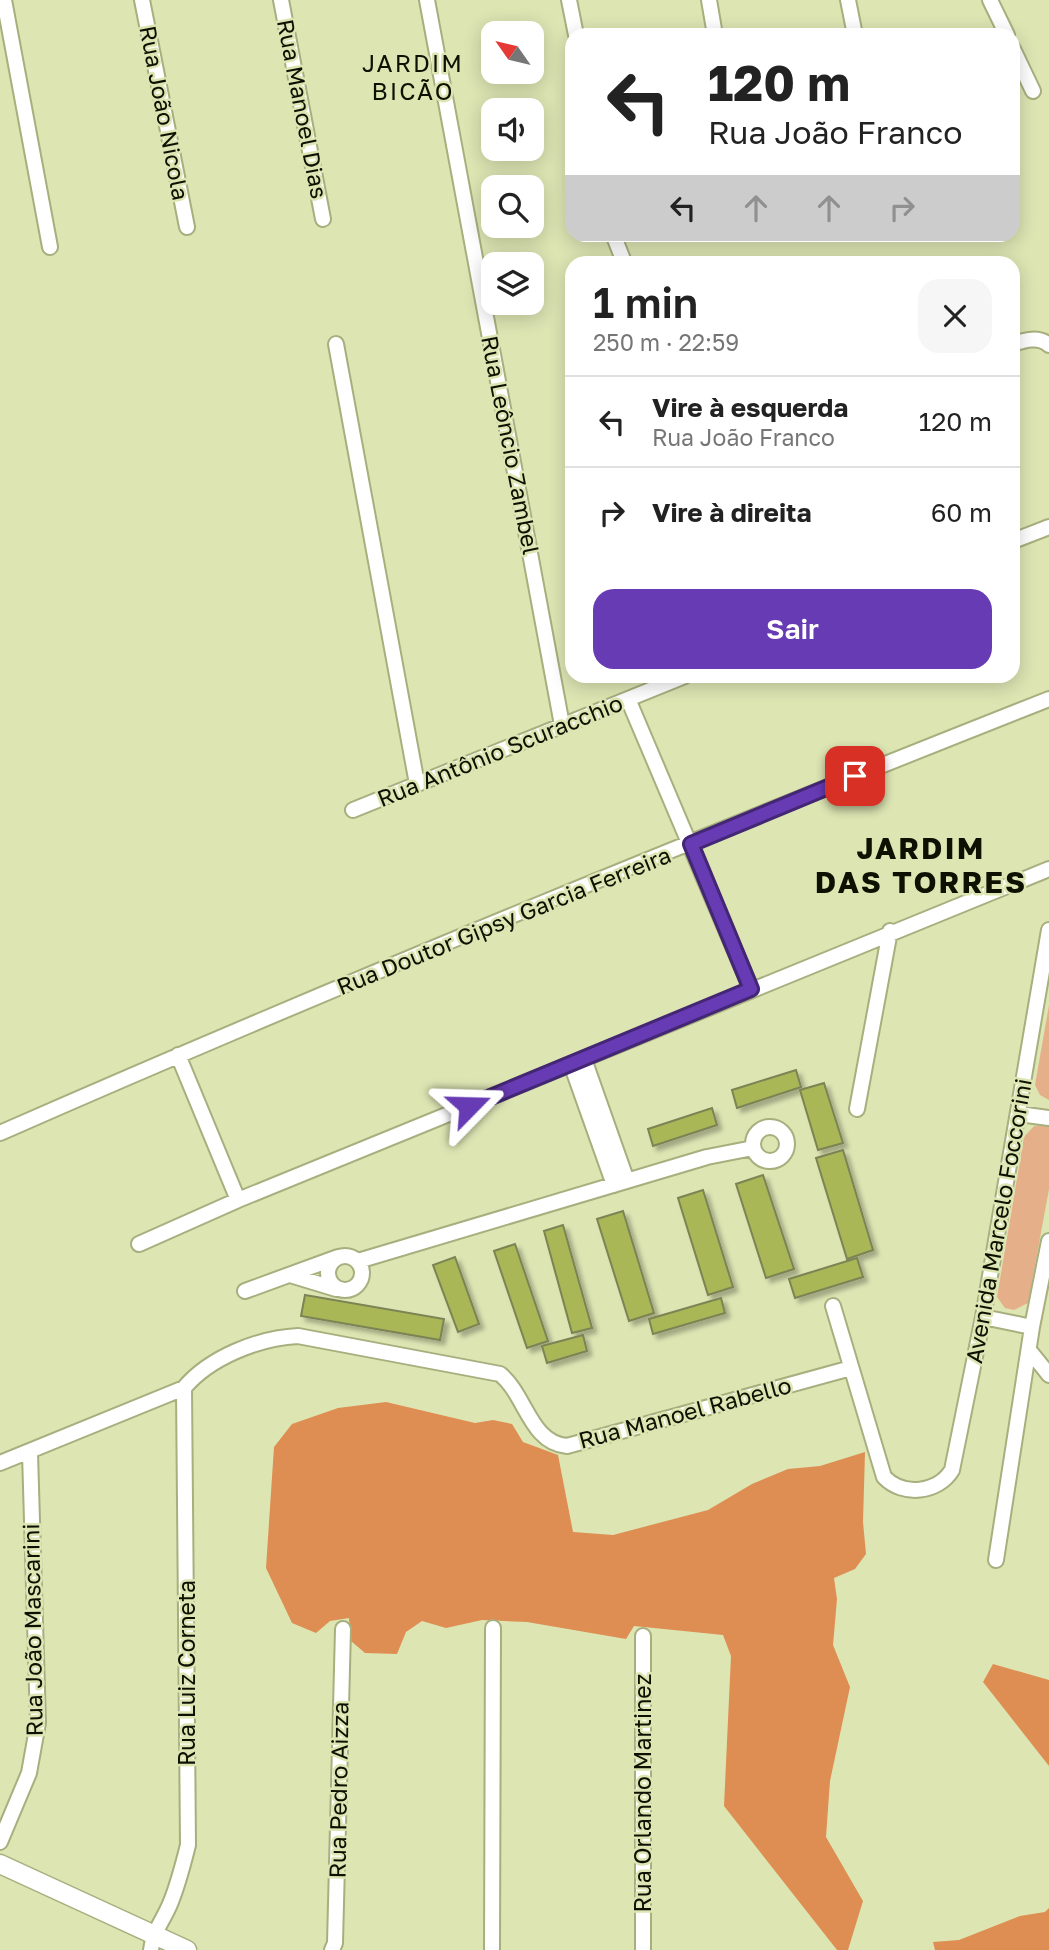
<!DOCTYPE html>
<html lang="pt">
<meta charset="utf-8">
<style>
body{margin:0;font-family:"Golos Text",sans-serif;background:#f6f6f6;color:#222;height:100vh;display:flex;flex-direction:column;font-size:26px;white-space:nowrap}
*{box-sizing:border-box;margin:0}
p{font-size:23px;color:#767676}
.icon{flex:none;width:38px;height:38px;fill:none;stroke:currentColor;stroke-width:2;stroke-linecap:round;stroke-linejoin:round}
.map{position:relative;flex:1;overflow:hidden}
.sheet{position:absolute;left:565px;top:256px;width:455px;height:427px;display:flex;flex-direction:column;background:#fff;border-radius:21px;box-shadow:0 4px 18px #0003}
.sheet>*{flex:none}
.banner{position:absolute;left:565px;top:28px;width:455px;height:214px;border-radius:21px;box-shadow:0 4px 18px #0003;background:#fff;color:#222;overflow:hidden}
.needle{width:46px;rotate:304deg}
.controls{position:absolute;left:481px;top:21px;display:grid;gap:14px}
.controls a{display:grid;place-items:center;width:63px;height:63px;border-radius:14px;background:#fff;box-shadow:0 4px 18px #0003;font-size:35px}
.pin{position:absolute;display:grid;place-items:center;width:60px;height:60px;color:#fff;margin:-30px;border-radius:14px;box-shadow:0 4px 10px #0006}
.me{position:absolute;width:77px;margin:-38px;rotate:68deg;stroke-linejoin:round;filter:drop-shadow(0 0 5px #0008)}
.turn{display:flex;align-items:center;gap:24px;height:147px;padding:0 28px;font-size:32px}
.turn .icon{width:91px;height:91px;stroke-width:2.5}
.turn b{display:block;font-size:49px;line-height:60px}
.lanes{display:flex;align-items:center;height:66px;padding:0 28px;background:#0003;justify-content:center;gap:35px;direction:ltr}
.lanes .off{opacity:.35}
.round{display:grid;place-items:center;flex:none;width:74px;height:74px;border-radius:21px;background:#f6f6f6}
.summary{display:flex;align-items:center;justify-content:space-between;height:119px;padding:0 28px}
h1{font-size:42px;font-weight:600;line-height:52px}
.action{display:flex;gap:14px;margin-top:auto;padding:14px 28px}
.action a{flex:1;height:80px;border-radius:21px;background:#673bb3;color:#fff;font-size:28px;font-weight:600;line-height:80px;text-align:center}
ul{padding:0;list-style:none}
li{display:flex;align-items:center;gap:21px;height:91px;padding:0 28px;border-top:2px solid #e0e0e0}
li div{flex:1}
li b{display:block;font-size:26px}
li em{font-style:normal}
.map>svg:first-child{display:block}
.green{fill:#e5af8a}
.forest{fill:#de8e53}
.building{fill:#aab756;stroke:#7c8354;stroke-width:2;filter:url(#shadow)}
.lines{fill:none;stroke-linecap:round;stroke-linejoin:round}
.minor-casing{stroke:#a7af7e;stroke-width:18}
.tertiary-casing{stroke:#a7af7e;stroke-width:21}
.minor{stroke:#fff;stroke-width:14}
.tertiary{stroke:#fff;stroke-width:18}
.route-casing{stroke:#432674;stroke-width:18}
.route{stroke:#673bb3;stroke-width:12}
.labels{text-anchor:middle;stroke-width:5;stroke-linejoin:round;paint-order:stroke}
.street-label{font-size:23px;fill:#0e1001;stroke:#dde5b3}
.neighbourhood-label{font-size:24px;letter-spacing:2px;fill:#0e1001;stroke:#dde5b3}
.district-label{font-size:30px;font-weight:bold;letter-spacing:2px;fill:#0e1001;stroke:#dde5b3}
</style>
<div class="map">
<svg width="1049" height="1950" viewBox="0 0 1049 1950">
<defs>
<filter id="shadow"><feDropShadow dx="4.5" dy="4.5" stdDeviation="2" flood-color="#0004"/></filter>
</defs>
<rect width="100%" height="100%" fill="#dde5b3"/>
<path class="green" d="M1049,1005V1100L1040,1095L1035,1085Z
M1045,1125L1049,1127V1189L1028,1303L1014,1310L1005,1308L997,1297L1024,1137L1034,1126Z"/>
<path class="forest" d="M386,1402L475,1423L493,1420L512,1424L523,1442L558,1455L573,1532L613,1535L708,1510L752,1484L788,1469L820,1466L865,1452L863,1522L866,1554L855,1569L834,1578L837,1599L833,1645L850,1687L830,1781L826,1837L863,1901L848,1950H837L724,1806L731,1656L723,1635L634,1626L626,1639L527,1622L482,1620L446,1628L422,1621L406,1632L397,1654L365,1653L351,1641L349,1618L330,1621L316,1633L292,1623L266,1568L274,1447L292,1424L338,1408Z
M993,1664L1049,1680V1766L983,1682Z
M1049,1908V1950H935L933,1942L959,1940L1020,1916L1045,1912Z"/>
<path class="building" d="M796,1070L801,1087L737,1108L732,1090Z
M824,1083L843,1143L818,1150L800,1090Z
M712,1108L717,1125L653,1146L648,1129Z
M843,1150L873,1250L847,1259L816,1158Z
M763,1175L794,1269L766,1278L736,1184Z
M703,1190L733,1287L708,1295L678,1198Z
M623,1211L654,1313L629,1321L597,1219Z
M563,1225L592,1328L572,1333L544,1231Z
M515,1244L548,1341L527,1348L494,1251Z
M455,1257L479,1324L458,1332L433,1265Z
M857,1258L863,1277L795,1298L789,1279Z
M305,1295L444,1319L440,1340L301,1316Z
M721,1298L725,1313L653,1334L649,1319Z
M583,1335L587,1351L547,1363L542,1346Z"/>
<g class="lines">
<g class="minor-casing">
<path id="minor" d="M4,0L50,247
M142,0L187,227
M281,0L323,219
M427,0L562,725
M569,0L576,35
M709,0L715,35
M848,0L855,35
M990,0L1007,35
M1013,49L1033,91
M613,234L624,262
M336,344L417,784
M1013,344C1025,340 1039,336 1049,345
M1013,541L1049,527
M628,699L751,989
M353,810L685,676
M178,1055L238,1200
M584,1059L627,1181
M571,1064L614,1185
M857,1109L890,931
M1019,1114L1049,1118
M753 1144a17 17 0 1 1 34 0a17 17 0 1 1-34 0Z
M0,1133C346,981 697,838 1049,699
M139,1244L238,1200L1049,869
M328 1273a17 17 0 1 1 34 0a17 17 0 1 1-34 0Z
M358,1261L707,1157L753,1148
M290,1275L336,1289
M245,1291L338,1257
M833,1306L884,1477C903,1497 938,1493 952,1470L983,1317L1049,930
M983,1317L1032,1327
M1029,1350L1049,1375
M0,1463L184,1388C210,1357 259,1338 298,1336L500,1374C526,1395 530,1443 567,1446L851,1368
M996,1560L1032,1327L1049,1241
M643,1636V1950
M0,1842L29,1773L38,1723L30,1453
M151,1950C153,1931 163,1921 170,1904C178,1885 183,1865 188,1845L184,1388
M332,1950L335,1943L343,1629
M492,1950L493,1628"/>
</g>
<g class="tertiary-casing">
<path id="tertiary" d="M0,1864L187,1950"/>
</g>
<use href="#minor" class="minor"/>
<use href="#tertiary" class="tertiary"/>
</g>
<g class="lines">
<g class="route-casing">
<path id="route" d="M469,1106L751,989L691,844L855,776"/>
</g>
<use href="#route" class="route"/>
</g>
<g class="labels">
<g class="street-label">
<text transform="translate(302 109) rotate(79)" y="8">Rua Manoel Dias</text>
<text transform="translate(164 113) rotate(79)" y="8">Rua João Nicola</text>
<text transform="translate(510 445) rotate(79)" y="8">Rua Leôncio Zambel</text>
<text transform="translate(500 751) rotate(-22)" y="8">Rua Antônio Scuracchio</text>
<text transform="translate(504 921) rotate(-22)" y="8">Rua Doutor Gipsy Garcia Ferreira</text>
<text transform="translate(999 1221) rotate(-80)" y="8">Avenida Marcelo Foccorini</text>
<text transform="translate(685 1413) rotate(-15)" y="8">Rua Manoel Rabello</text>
<text transform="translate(33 1630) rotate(-91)" y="8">Rua João Mascarini</text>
<text transform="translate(187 1673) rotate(-90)" y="8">Rua Luiz Corneta</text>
<text transform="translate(339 1790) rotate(-89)" y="8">Rua Pedro Aizza</text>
<text transform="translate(643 1793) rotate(-90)" y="8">Rua Orlando Martinez</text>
</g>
<g class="neighbourhood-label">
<text x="413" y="72">JARDIM<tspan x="413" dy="28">BICÃO</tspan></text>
</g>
<g class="district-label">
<text x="921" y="859">JARDIM<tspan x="921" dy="34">DAS TORRES</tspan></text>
</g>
</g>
</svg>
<div class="controls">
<a><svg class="needle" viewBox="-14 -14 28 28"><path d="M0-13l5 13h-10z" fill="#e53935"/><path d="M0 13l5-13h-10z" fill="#767676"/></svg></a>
<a><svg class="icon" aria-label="sound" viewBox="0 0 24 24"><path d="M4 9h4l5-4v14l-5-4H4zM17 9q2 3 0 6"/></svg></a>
<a><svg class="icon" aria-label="search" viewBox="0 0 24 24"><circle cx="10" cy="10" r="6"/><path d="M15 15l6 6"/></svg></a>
<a><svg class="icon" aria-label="layers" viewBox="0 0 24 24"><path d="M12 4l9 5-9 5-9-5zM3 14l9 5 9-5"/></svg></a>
</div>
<div class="pin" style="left:855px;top:776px;background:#d93025"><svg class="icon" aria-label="arrive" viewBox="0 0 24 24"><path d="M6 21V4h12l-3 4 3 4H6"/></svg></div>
<svg class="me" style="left:469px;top:1106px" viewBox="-20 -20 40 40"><path d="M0-17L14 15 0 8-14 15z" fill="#673bb3" stroke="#fff" stroke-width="4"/></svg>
<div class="banner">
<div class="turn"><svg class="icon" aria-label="left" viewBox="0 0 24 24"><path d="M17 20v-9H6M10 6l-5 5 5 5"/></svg><div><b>120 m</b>Rua João Franco</div></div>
<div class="lanes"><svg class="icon" aria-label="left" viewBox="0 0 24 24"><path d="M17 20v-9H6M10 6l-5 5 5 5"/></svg><svg class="icon off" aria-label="ahead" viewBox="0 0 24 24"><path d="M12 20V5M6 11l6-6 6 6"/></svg><svg class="icon off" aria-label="ahead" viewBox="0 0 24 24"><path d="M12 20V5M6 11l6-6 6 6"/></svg><svg class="icon off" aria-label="right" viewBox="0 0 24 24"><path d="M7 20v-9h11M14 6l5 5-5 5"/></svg></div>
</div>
<section class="sheet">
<div class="summary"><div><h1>1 min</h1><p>250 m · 22:59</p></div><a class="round"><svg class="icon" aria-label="close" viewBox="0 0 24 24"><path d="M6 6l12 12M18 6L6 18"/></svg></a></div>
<ul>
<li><svg class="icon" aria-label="left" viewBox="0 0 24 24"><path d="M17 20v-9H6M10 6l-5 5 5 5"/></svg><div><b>Vire à esquerda</b><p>Rua João Franco</p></div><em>120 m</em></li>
<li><svg class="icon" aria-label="right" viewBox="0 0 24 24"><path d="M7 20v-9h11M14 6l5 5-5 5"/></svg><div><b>Vire à direita</b></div><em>60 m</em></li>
</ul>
<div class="action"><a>Sair</a></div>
</section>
</div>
